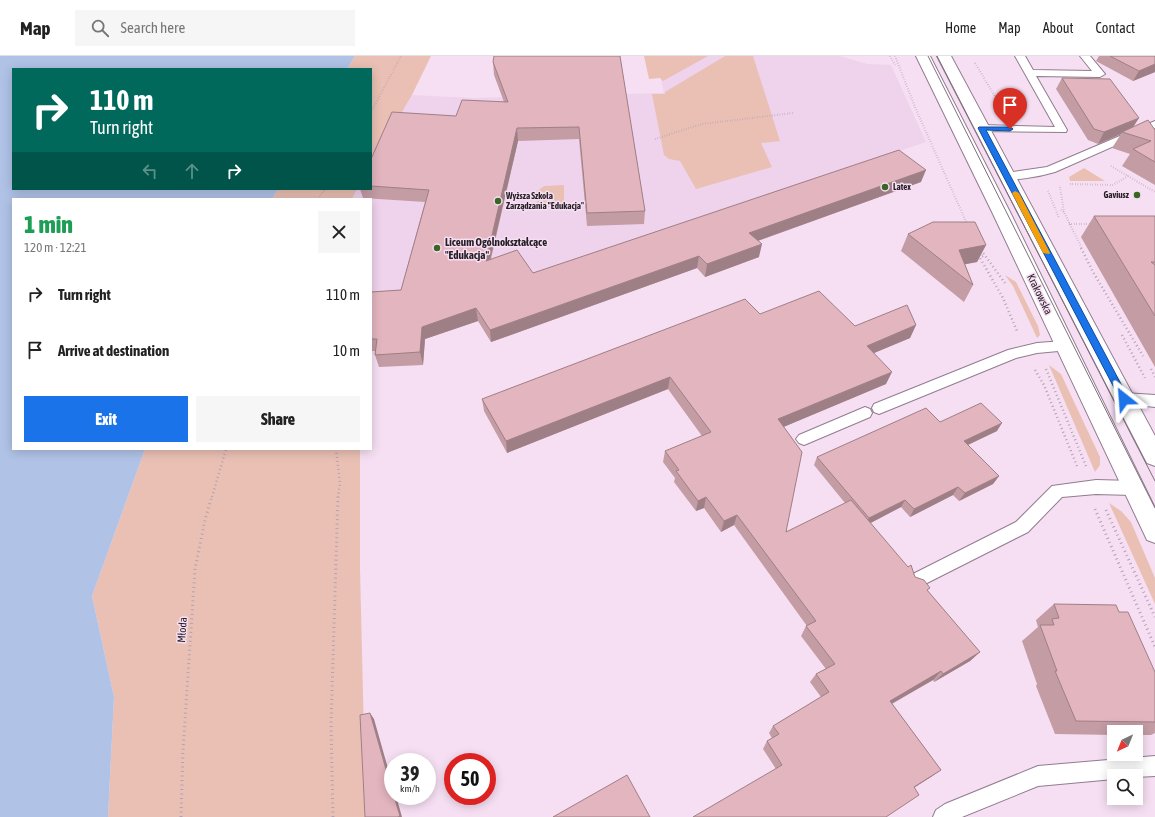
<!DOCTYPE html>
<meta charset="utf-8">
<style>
body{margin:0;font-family:"Asap Condensed",sans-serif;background:#f6f6f6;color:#222;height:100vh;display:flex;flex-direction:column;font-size:15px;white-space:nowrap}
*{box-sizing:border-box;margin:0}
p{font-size:13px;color:#767676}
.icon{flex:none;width:22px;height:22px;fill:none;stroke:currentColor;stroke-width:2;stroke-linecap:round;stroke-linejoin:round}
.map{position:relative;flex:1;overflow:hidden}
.sheet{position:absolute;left:12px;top:142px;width:360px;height:252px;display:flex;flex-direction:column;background:#fff;border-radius:0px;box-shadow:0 2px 10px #0003}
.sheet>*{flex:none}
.guide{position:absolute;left:12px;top:12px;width:360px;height:122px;border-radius:0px;box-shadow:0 2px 10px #0003;background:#00695c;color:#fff;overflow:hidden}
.needle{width:26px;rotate:223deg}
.tools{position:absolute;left:1107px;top:669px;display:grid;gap:8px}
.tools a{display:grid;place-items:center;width:36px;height:36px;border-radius:0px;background:#fff;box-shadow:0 2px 10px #0003;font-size:20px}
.speed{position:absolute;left:384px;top:697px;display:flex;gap:8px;font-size:20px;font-weight:700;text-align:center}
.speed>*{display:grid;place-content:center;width:52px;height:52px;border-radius:50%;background:#fff;box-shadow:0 2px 10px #0003;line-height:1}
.speed small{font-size:10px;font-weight:400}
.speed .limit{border:6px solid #d22;background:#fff;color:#111}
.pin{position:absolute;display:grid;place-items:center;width:34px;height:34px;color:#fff;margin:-41px -17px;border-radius:50% 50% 50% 0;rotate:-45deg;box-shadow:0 0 4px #0007}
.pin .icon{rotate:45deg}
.me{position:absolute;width:44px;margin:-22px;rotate:332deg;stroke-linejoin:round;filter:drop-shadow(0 0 3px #0008)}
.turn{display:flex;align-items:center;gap:14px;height:84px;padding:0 12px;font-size:18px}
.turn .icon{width:52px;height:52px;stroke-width:2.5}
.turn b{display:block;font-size:28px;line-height:34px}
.lanes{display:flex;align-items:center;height:38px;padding:0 12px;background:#0003;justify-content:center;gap:20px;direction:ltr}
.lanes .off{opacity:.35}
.round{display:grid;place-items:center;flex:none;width:42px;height:42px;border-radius:0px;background:#f6f6f6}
.headline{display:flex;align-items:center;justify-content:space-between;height:68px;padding:0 12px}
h1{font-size:24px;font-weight:800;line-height:30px;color:#1e9e55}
.button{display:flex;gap:8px;margin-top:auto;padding:8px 12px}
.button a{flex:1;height:46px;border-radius:0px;background:#1a73e8;color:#fff;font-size:16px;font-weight:800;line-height:46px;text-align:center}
.button a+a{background:#f6f6f6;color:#222}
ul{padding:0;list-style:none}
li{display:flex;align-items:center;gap:12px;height:56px;padding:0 12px}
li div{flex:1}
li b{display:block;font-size:15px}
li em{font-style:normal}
header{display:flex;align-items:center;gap:24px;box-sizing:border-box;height:56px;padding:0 20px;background:#fff;border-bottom:1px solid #e0e0e0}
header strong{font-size:19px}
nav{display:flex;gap:22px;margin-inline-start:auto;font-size:14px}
.search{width:280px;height:36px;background:#f6f6f6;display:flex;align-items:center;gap:10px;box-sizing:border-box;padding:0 14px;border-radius:0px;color:#767676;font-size:15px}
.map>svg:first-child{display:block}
.built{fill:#efd2ec}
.green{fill:#eac0b4}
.water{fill:#b0c3e7}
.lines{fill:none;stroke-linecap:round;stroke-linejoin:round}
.lane-casing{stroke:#917c8f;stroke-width:2}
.secondary-casing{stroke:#917c8f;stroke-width:2}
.path-far2{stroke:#b3a1b1;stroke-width:2;stroke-dasharray:0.5 2;stroke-linecap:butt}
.path-far1{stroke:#b3a1b1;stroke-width:2.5;stroke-dasharray:1 3;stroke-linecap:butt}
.path{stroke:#b3a1b1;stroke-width:3;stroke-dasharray:1 3.5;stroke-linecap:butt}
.lane{fill:#fff;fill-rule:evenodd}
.secondary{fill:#fff;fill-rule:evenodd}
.tram{stroke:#7d6f7c;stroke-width:1}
.wall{fill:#c39ca4}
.shaded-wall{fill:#9f7f86}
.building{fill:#e3b5bf;stroke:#9f7f86}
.route{fill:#1a73e8;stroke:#114b97}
.slow{fill:#f59e0b}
.poi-dot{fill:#3a6623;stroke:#f6dff3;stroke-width:1.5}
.labels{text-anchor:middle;stroke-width:3;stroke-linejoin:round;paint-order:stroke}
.far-poi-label{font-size:9px;font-weight:bold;fill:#251d24;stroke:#f6dff3;text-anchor:start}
.poi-label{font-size:11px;font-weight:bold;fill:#251d24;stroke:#f6dff3;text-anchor:start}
.street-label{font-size:11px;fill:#251d24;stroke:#f6dff3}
</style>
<header>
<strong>Map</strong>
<div class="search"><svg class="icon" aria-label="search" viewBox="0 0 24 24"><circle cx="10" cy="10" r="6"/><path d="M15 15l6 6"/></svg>Search here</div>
<nav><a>Home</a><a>Map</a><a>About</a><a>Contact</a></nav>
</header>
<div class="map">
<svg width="1155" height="761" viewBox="0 0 1155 761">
<rect width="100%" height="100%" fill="#f6dff3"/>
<path class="built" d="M656,0H840L867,8L891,9L926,86L733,152L377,298L371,299V143H352L357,133H371V109L412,39L472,42L664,37Z"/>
<path class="green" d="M355,0H431L412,39L371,109V13H347Z
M644,0H708L663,25L660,22L649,23Z
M725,0H753L780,85L761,87L772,111L696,133L680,105L669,103L664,99L652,38H665V36Z
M1084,112L1105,125H1070L1069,121Z
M564,129V151H541L537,148L536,136L544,130Z
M278,133H357L352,143H272Z
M1005,219L1016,226L1038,270L1040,279L1037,282L1013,230Z
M1049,309L1061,318L1100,401V409L1095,416Z
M145,393H360V513L366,761H108L114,641L92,540Z
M1109,447L1121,455L1131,466L1155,522V548Z"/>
<path class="water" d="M0,0H355L347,13H13V133H278L272,143H13V393H145L92,540L114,641L108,761H0Z"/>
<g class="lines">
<g class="lane-casing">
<path id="lane" d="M1015,0H1025L1033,14L1092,15L1080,0H1090L1105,18L1100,21L1036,20L1067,74L1066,76L981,75L976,72L981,69L1055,71Z
M1155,65V72L1055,116C1045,119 1007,128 1000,120L1006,117L1047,111Z
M1064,285L1069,286L1071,290L1069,294L1037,297L1016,302L879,358L874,356L872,352L874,348L1008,294L1037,287Z
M1124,337L1155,339V351L1119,347L1117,343L1119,339Z
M865,351L870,353L872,357L870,361L804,389L799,387L796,383L799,379Z
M1096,424L1133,425L1139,427L1141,432L1139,437L1133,439L1096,438L1062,441L1028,476L921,530L915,533L909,530L906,525L909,520L1016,466L1052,430Z
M1155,700V720L1136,721V720H1114V723L1038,730L962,761H933L936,754L945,748L1038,710Z"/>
</g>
<g class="secondary-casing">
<path id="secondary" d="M916,0H930L1011,158L1155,452V487L1147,484L993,158Z
M937,0H951L1155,380V410L1147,407Z"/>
</g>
<path class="path-far2" d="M890,0L895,9
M895,0L915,51L967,168
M975,7L1003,54
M371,56L401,0
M655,83L702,68L793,57
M1111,110L1155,136
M1070,128L1113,129L1128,120
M1060,131L1064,156
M1048,135L1059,162
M318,143L325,133
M1061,154L1064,156L1082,193
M1069,168H1093"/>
<path class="path-far1" d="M1081,192L1093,216L1143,300
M981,194L1005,227
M983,200L980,202L1003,242L1017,275
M1122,279L1145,322
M1046,313L1086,410
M1151,313L1155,321
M1035,314L1044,329L1077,410
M336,393L340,427L338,441
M212,441L226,393"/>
<path class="path" d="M1095,453L1155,591
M1106,454L1155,561
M181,761L183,694L195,513L205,464L212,440
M333,761L331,668L338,440"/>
<use href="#lane" class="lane"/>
<use href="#secondary" class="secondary"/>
<path class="tram" d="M928,0L1155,452
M937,0L1155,425"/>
</g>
<path class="wall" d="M620,0L645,155L644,168L587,170L579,83L518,85L491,203L533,217L921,126L758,185L759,201L705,221L697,212L491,286L478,265L425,283L423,309L379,311L375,299L376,295H371V236L401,234L425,146L363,142L360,133H371V103L456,60L504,46L494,19L493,6Z
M1099,0H1155V16L1133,25L1096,5Z
M1062,22L1133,71L1155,74V129L1122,110L1130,98L1112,92L1121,78L1098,88L1088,84L1056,33Z
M1094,160H1155V311L1081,181Z
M908,178L986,189L977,206L965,208L973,229L964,246L901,195Z
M760,258L855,270L916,269L910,282L874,297L886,328L783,371L786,476L845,447L814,409L817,401L940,366L997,375L968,389L999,420L993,428L959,445L953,439L910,461L901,451L870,467L915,521L980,596L970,605L934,626L933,624L892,648L941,714L914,732L776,713L763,693L767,685L772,682L769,677L773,670L821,641L810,626L816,618L826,613L801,580L806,570H807L734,469L721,476L704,452L696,455L674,426L675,422L663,406L665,395L702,380L668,333L507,397L484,355L482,343Z
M1054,548L1119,556L1155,616V677L1151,679H1136V676H1114V679L1055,678L1036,630L1037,628L1022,585L1038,571L1036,564Z"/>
<path class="shaded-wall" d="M1155,8V16L1133,25L1139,15Z
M1139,62L1132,73L1122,76L1121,78L1098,88L1104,76Z
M517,72L518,85L487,217L486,205Z
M926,114L921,126L746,189L749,177Z
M762,188L759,201L705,221L707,208Z
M986,189L977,206L951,211L959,194Z
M699,200L697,212L491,286L490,274Z
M476,252L478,265L425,283L423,309L420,296L422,271Z
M916,269L910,282L862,302L867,290Z
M892,316L886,328L774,375L778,363Z
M670,321L668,333L507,397L506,385Z
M1002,367L997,375L959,393L964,385Z
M999,420L993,428L959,445L965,437Z
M958,431L953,439L910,461L914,453Z
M706,441L704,452L696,455L698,445Z
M905,444L901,451L865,470L869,462Z
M737,459L734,469L721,476L724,465Z
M980,596L970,605L934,626L943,618Z
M941,615L933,624L882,653L890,645Z
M370,657L374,663L393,730V738Z
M941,714L931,721L905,737L914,731Z
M394,740H396L402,761H398Z"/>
<path class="building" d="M494,0H620L645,155L587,157L579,71L517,72L486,205L517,194L533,217L899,94L926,114L749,177L762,188L707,208L699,200L490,274L476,252L422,271L420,296L375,299L377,283H371V236L401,234L429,134L371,130V103L392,56L456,60L462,44L508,46L493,6Z
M1110,0H1155V8L1139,15Z
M1062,22L1110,23L1139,62L1104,76L1094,73Z
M1148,64L1155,74V106L1133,93L1151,85L1122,76Z
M1094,160H1155V206H1151L1155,209V260Z
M933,166H975L986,189L959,194L973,229L908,178Z
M819,235L855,270L907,249L916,269L867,290L892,316L778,363L802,396L786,476L851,444L908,511L911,509L915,521L924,524L930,532L927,534L980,596L943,618L941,615L890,645L941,714L914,731L919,739L886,761H693L782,709L767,685L779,678L773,670L829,636L816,618L835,608L806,570L816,565L737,459L724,465L706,441L698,445L676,415L679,414L665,395L711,376L670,321L506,385L482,343L745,243L760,258Z
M981,347L1002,367L964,385L999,420L965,437L958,431L914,453L905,444L869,462L817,401L926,352L940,366Z
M1054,548L1116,549L1119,556H1128L1155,616V666L1076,665L1055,615H1057L1040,569H1054L1052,563L1059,562Z
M370,657L393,738V740H394L400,760L398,761H365L360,659Z
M627,719L650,761H553Z"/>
<path class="route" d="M979,71H1010L1013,73L1010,75L986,74L1129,343L1127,345H1121L978,72Z"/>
<path class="slow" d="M1015,135L1019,137L1050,197L1049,198L1043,197L1012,137Z"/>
<g class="poi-dot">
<circle cx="885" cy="131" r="4"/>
<circle cx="1137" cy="139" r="4"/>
<circle cx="498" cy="145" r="4"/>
<circle cx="437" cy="192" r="4"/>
</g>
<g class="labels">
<g class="far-poi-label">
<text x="893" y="134">Latex</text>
<text x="1129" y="142" text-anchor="end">Gaviusz</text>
<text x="506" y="143">Wyższa Szkoła<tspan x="506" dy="10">Zarządzania "Edukacja"</tspan></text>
</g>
<g class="poi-label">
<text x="445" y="190">Liceum Ogólnokształcące<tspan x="445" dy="13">"Edukacja"</tspan></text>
</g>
<g class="street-label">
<text transform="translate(1040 238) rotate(64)" y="4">Krakowska</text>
<text transform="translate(182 574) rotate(-86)" y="4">Młoda</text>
</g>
</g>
</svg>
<div class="tools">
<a><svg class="needle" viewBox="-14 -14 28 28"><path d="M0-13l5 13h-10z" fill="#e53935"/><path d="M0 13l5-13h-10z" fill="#767676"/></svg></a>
<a><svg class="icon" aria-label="search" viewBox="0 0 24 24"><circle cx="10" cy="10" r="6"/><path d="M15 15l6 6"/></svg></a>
</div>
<div class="speed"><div>39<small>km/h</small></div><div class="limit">50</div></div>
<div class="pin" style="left:1010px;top:73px;background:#d93025"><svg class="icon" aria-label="arrive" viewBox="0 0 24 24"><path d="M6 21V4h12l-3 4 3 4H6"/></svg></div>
<svg class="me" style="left:1124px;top:343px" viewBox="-20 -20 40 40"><path d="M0-17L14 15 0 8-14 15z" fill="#1a73e8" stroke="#fff" stroke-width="4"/></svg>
<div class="guide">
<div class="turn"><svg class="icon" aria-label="right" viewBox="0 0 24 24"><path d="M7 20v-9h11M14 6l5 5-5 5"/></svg><div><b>110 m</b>Turn right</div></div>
<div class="lanes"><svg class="icon off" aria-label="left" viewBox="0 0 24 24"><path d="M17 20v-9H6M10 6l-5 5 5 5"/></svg><svg class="icon off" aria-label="ahead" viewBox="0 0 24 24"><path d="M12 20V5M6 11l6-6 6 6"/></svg><svg class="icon" aria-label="right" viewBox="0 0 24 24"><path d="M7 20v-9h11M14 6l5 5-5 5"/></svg></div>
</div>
<section class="sheet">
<div class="headline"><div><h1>1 min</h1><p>120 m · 12:21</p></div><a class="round"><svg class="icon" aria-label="close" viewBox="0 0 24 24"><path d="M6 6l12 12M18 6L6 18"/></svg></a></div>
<ul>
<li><svg class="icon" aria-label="right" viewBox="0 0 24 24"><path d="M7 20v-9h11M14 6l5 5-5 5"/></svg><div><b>Turn right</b></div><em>110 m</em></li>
<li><svg class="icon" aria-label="arrive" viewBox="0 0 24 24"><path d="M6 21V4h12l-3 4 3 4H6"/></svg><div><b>Arrive at destination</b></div><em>10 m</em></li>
</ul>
<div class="button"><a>Exit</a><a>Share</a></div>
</section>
</div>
